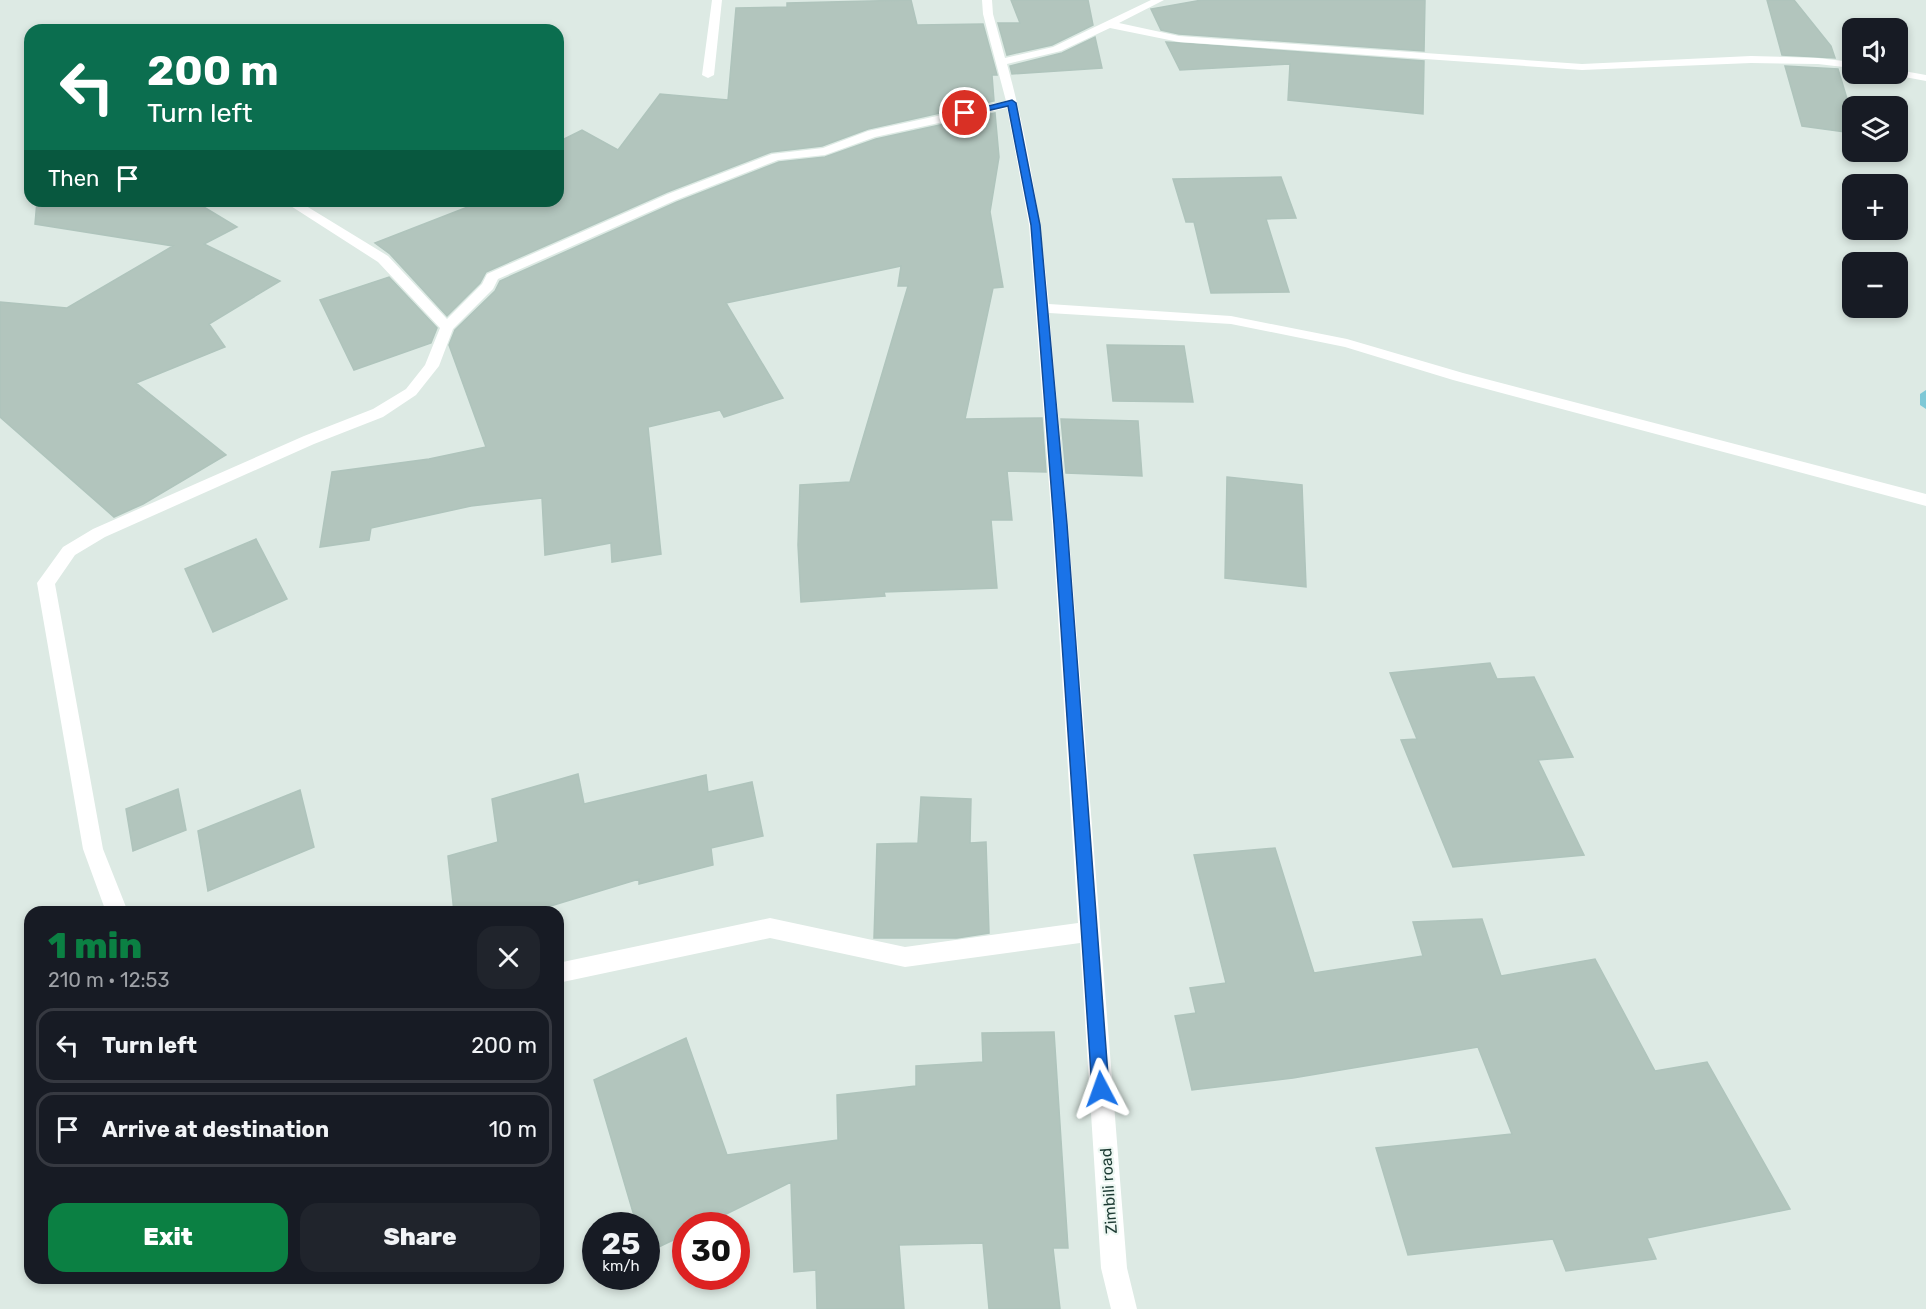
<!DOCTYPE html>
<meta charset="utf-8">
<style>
body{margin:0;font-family:Rubik,sans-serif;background:#20242c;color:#f1f3f6;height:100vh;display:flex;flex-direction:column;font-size:22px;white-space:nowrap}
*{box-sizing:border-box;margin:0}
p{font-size:20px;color:#9ea1a6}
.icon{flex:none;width:33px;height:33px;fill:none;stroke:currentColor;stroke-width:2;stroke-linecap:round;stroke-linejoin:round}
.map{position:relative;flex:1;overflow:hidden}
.side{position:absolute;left:24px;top:906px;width:540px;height:378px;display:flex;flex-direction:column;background:#171b24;border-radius:18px;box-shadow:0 3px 9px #0003}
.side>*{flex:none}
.guide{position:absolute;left:24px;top:24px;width:540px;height:183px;border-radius:18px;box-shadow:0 3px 9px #0003;background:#0b6e4f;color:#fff;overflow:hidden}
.fabs{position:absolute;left:1842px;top:18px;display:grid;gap:12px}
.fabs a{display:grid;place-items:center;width:66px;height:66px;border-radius:12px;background:#171b24;box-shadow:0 3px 9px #0003;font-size:30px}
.speed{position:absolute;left:582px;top:1212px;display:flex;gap:12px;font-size:30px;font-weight:700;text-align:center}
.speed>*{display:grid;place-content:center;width:78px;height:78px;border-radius:50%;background:#171b24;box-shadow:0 3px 9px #0003;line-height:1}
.speed small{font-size:15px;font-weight:400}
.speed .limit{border:9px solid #d22;background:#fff;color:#111}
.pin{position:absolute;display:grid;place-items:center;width:51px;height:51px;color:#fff;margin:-26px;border:3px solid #fff;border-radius:50%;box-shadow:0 2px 6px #0007}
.me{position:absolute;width:66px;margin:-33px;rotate:356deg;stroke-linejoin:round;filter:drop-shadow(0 0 4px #0008)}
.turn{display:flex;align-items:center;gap:21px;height:126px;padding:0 24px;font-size:27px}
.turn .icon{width:78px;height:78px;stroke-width:2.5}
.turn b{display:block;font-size:42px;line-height:51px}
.then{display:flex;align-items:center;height:57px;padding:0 24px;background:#0003;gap:12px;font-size:22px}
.round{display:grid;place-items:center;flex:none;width:63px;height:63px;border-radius:18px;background:#20242c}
.head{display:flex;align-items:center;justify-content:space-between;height:102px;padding:0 24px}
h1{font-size:36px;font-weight:800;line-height:45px;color:#0b8043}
.cta{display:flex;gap:12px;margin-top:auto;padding:12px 24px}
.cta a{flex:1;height:69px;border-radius:18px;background:#0b8043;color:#fff;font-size:24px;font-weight:800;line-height:69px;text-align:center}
.cta a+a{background:#20242c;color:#f1f3f6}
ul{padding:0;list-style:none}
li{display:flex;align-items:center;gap:18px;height:75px;margin:0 12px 9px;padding:0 12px;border:3px solid #363941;border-radius:18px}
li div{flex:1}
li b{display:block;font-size:22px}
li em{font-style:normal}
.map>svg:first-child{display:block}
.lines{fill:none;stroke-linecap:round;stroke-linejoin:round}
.stream{fill:#7ec8d6;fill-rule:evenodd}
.building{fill:#b2c5bd;stroke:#afc4bc;stroke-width:1.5}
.street{fill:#fff;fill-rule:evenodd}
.route{fill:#1a73e8;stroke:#114b97;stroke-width:1.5}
.labels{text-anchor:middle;stroke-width:4.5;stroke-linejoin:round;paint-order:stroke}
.street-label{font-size:16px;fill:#1d3b33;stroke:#edf7f2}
</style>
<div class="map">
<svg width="1926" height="1309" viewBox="0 0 1926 1309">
<rect width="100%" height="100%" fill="#ddeae4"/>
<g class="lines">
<path class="stream" d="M1926,390V409L1920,405V394Z"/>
</g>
<path class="building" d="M911,0L917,25L983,24L997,75H992L994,101L868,129L822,146L771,152L667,192L486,272L480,283L447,316L390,254L375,243L483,201H558V142L582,130L618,150L660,94L728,100L736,8L787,7V3Z
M1011,0H1088L1093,25L1052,45L1007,55L998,23H1020Z
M1202,0H1425L1424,51L1179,34L1161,30L1151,9Z
M1767,0H1794L1831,46L1835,58L1782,55Z
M1095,37L1102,68L1012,74L1010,66L1062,53Z
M1166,42L1424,61L1423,114L1288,100L1290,64L1180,70Z
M1785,66L1838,69L1852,115V133L1802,126Z
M995,113L999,157L990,212L1003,287L993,288L965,419L1042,418L1046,472L1007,471L1012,520H991L997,588L884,592L885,596L801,602L798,545L800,485L850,482L908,286H898L901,266L726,303L783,398L724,417L720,410L648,427L661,554L612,562L611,543L545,555L542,498L471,506L371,528L369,540L320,547L332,472L429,459L486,447L449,345L455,330L495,291L500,281L677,202L779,162L825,157L876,139Z
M1281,177L1296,218L1266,219L1289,292L1211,293L1194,222H1186L1173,179Z
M37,201H194L237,227L204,244L280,281L209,324L225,347L136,383L226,455L143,504L114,517L0,417V302L67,308L173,246L35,224Z
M389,277L437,328L431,343L354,370L320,300Z
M1107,345L1184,346L1193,402L1113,401Z
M1061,419L1138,421L1142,476L1066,473Z
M1227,477L1302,485L1306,587L1225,578Z
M256,539L287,599L213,632L185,569Z
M1490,663L1497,679L1534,677L1573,757L1538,760L1584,855L1453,867L1401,740L1417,739L1390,673Z
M578,774L584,804L706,775L708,792L752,782L763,836L711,848L713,865L639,884V879L531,912H454L448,856L498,842L492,799Z
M178,789L186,830L133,851L126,809Z
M300,790L314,847L208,891L198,831Z
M921,797L971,799L970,843L986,842L989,933L957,938H874L877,844L918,843Z
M1275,848L1314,973L1423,956L1413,922L1482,919L1501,976L1595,959L1655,1071L1707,1062L1790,1209L1647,1238L1656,1259L1566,1271L1553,1239L1408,1255L1376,1148L1512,1134L1478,1047L1293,1078L1192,1090L1175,1016L1196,1013L1190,988L1226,983L1194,855Z
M1054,1032L1068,1248H1053L1060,1309H989L983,1243L899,1245L904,1309H817L816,1270L794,1272L791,1182L702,1226H686V1234L646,1253V1226H637L594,1080L686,1038L727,1155L838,1140L837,1095L916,1086V1066L983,1062L982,1033Z"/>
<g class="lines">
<path class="street" d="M712,0H722L714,75L708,78L702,75Z
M982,0H992L993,14L1005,58L1053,47L1151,0H1164L1119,23L1179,36L1582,64L1751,56L1818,58L1852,62V68L1818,64L1751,63L1582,70L1179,42L1110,28L1061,51L1007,64C1029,143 1041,223 1049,304L1231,316L1347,339L1463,373L1926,494V506L1453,380L1345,347L1231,324L1049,313L1068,524L1127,1268L1137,1309H1111L1101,1268L1080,943L905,967L770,938L558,983V963L770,918L905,947L1078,923L1052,524L1029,225L1007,108L875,137L825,155L778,160L676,200L498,279L493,289L453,329L439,366L416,395L383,417L314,444L105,537L75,555L55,584L103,849L128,912H106L83,849L37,583L63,547L93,529L304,436L373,409L406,389L425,365L440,328L378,262L283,201H298L388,256L447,319L482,284L487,274L668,194L772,154L823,148L868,131L1006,101L983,14Z
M1898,70L1926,75V81L1894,75L1893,74H1898Z"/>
</g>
<path class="route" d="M1012,100L1016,103L1040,225L1067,524L1109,1089L1107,1095L1101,1098L1094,1095L1092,1089L1054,524L1031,225L1008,106L965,116L961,113Z"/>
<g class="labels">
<g class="street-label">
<text transform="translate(1108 1191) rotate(-94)" y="6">Zimbili road</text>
</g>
</g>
</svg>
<div class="fabs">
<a><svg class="icon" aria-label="sound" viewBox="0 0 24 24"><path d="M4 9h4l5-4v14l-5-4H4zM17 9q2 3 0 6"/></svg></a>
<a><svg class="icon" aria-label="layers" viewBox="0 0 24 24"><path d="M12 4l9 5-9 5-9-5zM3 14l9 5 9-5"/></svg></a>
<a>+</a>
<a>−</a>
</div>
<div class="speed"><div>25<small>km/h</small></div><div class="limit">30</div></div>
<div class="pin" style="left:965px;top:113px;background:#d93025"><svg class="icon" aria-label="arrive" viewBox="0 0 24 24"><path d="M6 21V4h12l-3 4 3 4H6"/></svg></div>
<svg class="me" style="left:1101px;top:1089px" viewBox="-20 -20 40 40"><path d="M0-17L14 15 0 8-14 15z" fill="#1a73e8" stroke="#fff" stroke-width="4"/></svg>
<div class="guide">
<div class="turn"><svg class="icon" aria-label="left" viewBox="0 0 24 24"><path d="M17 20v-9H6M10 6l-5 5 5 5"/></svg><div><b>200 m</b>Turn left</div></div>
<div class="then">Then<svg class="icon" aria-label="arrive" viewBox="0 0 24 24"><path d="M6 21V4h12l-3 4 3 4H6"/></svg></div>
</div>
<section class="side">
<div class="head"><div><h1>1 min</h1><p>210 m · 12:53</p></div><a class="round"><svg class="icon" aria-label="close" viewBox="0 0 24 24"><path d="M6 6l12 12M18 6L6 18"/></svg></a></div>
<ul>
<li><svg class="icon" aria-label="left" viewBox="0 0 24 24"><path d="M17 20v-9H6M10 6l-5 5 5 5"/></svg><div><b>Turn left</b></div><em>200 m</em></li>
<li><svg class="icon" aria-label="arrive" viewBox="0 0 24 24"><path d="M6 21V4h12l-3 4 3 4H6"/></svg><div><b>Arrive at destination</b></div><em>10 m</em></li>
</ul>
<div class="cta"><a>Exit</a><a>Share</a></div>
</section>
</div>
